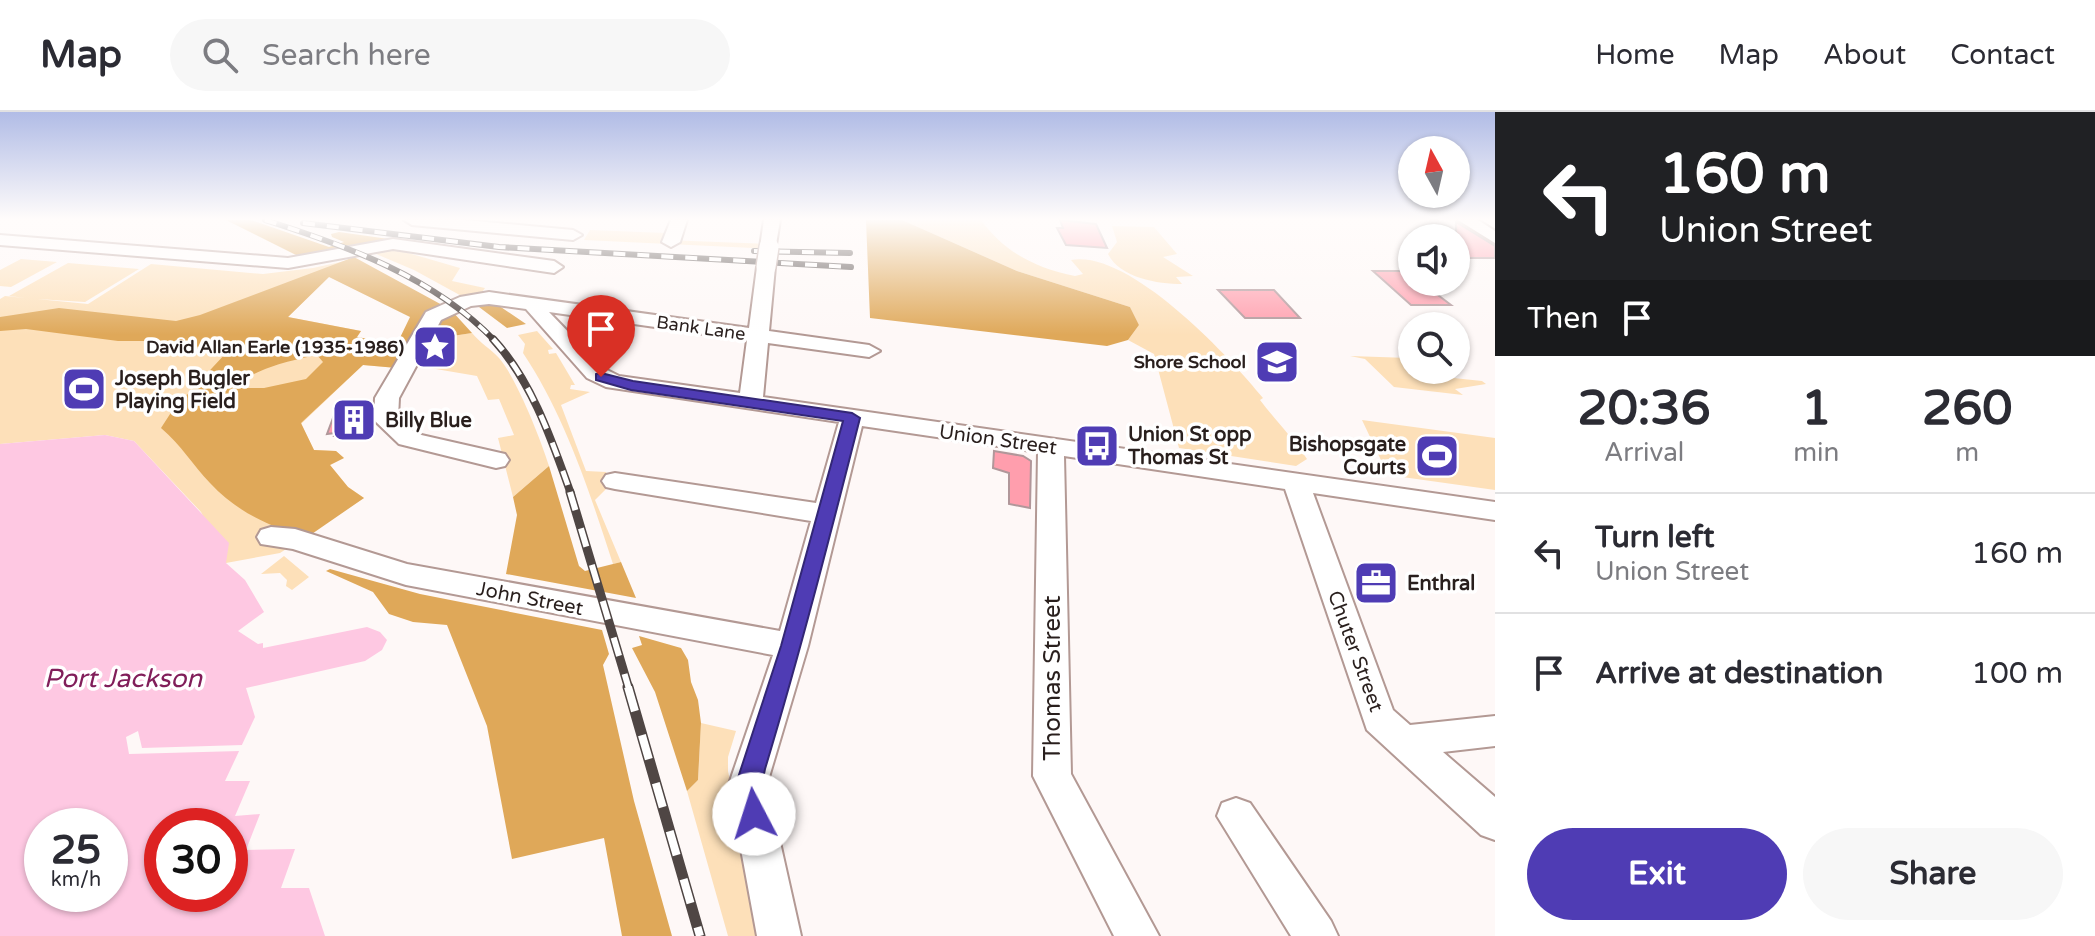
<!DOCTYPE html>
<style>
body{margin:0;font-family:"Varela Round",sans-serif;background:#f7f7f7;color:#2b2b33;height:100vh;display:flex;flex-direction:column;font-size:30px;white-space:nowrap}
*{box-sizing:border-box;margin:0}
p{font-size:26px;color:#7c7c81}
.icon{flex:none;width:44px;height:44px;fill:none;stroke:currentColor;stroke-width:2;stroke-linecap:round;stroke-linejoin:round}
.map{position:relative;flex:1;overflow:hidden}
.sheet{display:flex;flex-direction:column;background:#fff;width:600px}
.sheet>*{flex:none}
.top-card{background:#202124;color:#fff;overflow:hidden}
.needle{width:52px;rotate:352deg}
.fabs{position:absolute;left:1398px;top:24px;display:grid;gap:16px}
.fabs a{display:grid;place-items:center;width:72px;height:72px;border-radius:50%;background:#fff;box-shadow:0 2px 6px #0004;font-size:40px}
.speed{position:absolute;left:24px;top:696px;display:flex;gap:16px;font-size:40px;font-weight:700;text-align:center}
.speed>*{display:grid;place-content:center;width:104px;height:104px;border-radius:50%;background:#fff;box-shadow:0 2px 6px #0004;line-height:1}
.speed small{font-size:20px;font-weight:400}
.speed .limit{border:12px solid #d22;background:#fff;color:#111}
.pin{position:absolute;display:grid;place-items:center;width:68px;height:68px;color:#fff;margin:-82px -34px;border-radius:50% 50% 50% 0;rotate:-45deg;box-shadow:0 0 8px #0007}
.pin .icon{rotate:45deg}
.me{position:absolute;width:88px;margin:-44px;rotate:355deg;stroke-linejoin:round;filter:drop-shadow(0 0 6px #0008)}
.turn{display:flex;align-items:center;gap:28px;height:168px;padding:0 32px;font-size:36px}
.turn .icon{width:104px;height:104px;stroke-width:2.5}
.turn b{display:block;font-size:56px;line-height:68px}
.then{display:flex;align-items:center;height:76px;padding:0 32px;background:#0003;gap:16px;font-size:30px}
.eta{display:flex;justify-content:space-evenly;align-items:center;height:136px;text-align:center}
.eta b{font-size:48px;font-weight:700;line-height:56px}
.primary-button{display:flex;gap:16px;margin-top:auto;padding:16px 32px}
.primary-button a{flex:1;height:92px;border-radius:48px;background:#4f3cb4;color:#fff;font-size:32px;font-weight:700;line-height:92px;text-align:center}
.primary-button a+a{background:#f7f7f7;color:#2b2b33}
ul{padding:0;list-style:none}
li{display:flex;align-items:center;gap:24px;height:120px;padding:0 32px;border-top:2px solid #e1e1e2}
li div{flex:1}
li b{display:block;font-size:30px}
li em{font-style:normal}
header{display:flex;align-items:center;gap:48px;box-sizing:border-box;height:112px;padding:0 40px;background:#fff;border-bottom:2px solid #e1e1e2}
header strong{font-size:38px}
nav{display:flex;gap:44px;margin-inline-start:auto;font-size:28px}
.search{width:560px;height:72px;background:#f7f7f7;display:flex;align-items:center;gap:20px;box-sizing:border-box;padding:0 28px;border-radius:44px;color:#7c7c81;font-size:30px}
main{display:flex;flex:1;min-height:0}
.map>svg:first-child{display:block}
.green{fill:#fde0b9}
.forest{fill:#dfa859;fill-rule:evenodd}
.water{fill:#fec8e2;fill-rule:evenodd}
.pier{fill:#fef8f7}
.building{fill:#ff9ead;stroke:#b1979a;stroke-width:2}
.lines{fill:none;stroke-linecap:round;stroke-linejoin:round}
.minor-casing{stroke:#b39994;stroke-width:4}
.minor{fill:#fff;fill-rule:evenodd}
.rail-far3-casing{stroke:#4f4644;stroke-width:6}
.rail-far2-casing{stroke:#4f4644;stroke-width:8}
.rail-far1-casing{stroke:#4f4644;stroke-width:9}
.rail-casing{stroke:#4f4644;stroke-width:11}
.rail-far3{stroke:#fff;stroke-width:4;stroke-dasharray:12;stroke-linecap:butt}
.rail-far2{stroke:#fff;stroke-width:5;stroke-dasharray:15;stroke-linecap:butt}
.rail-far1{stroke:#fff;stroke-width:6;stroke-dasharray:19;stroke-linecap:butt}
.rail{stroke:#fff;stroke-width:8;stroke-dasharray:25;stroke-linecap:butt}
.minor-bridge-casing{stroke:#b39994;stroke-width:22;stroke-linecap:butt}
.minor-bridge{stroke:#fff;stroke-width:19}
.route{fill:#4f3cb4;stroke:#332775;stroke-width:2}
.labels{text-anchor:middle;stroke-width:7;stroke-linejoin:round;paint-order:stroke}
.far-street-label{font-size:18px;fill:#291f1d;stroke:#fff}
.far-poi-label{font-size:18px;font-weight:bold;fill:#291f1d;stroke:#fff;text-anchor:end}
.poi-label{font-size:20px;font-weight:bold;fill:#291f1d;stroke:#fff;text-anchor:start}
.street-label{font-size:20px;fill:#291f1d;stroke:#fff}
.near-street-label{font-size:24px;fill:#291f1d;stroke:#fff}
.near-water-label{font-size:26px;font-style:italic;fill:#811e5a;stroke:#fff}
</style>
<header>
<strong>Map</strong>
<div class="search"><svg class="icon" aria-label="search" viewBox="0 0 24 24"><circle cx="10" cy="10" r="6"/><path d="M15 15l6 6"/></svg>Search here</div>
<nav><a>Home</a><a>Map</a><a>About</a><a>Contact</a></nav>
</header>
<main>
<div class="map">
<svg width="1495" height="824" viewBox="0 0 1495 824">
<rect width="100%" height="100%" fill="#fef8f7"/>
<path class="green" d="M902,108H981C1005,141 1036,156 1075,164L1083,162L1071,148C1129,137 1229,244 1263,286L1260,288C1276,309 1292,325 1307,347L1296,354L1179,336L1154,242L1128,228L1139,213L1130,195L1017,159Z
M1112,114L1154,115L1177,142L1163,145L1193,164L1176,165L1182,172C1158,172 1120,166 1108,142L1117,130Z
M590,118L666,121L665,128L774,132L773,137L584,128Z
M380,137L398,138L460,156L452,169L485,176L482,180L467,187L414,158L369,139Z
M21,147L57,150L11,175L0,174V158Z
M345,149L288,205L361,219L357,225L397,232L411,205L397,256L363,253L301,312L314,338L336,339L344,346L330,353L348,375L364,386L280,441L226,451L201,400L134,329L105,323L0,332V187L5,184L25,186L9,184L68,151L139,157L85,190L37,187L88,192L151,152L263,162L313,156Z
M537,219L553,237L548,238L549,242L556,241L575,273H571L570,277L590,280L561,293L586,359L606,360L610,373L595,388L621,450L613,452C590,381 565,304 523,241L525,232L518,223Z
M472,221C480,231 491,237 499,246C516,265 541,328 549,354L513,385L498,326L514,323L499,287L488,288L477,264L424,255L428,244L426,228Z
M1350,244L1409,246L1412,258L1421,259L1425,263L1482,269L1486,272L1455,277L1463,283L1394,275L1365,247Z
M1362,308L1495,326V378L1388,363Z
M284,444L309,465L292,478L286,474L287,468L280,461L261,462Z
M701,611L736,619L728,645V659L761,824H728L687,679L698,668Z"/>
<path class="forest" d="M226,108H251L329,135L344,130L332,125L331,122L339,120L389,127L300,145Z
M866,108H902L1017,159L1130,195L1139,213L1128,228L1107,234L870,206Z
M354,145L444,194L397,256L363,253L301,311L314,338L336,339L344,346L330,353L348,375L364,386L306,426C268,413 238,401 210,371C192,352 182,334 161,316L172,299L226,241L172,229H118L26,217L0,219V205L59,196L176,209L200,203ZM329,165L410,205L397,232L357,225L361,219L288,205ZM317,243L323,250L306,267L264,276H235C248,258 296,247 317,243Z
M465,191H495L526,212L507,216L475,192L452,199L472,221L426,228L439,204Z
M549,354L579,454L585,459L621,450L636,486L506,462L517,403L513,385Z
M330,457L420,482L602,518L609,542L603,553L634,689L672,824H622L604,726L512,747L487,614L447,513L413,510L389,502L373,480L326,459Z
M639,524L681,536L688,548L691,570L698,588L701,611L698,668L687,679L655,580L632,536L642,533Z"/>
<path class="water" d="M105,323L134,329L229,431L226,451L245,468L264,500L238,519L258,532L263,531V536L367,515L380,520L387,528L382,538L365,549L246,576L255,605L225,669H250L235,704L260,702L246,738L295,737L281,776H309L325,824H0V332ZM42,714H110V782H42ZM162,714H230V782H162Z"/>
<path class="pier" d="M138,619L142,636L243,633L240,639L129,642L126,625Z"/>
<path class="building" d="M1060,108L1096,112L1107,136L1066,133L1057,116H1063Z
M1456,110L1495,134V146H1468L1456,138Z
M1373,159H1405L1412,165V170L1422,171L1451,193H1411Z
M1218,178H1274L1300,206H1245Z
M356,296L354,304L368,303L362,322L334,324L335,321L327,322L336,298Z
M994,339L1023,344L1031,349L1030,396L1009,392V361L993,356Z"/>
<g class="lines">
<g class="minor-casing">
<path id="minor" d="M404,108H465L573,118L582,123L573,128L412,113Z
M671,108H687L680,130L671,135L662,130Z
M764,108H780L775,139L769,140L760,135Z
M1458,108H1478L1495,119V131Z
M0,123L288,146L393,127L554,149L563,155L554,161L393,137L288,156L0,133Z
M766,149L775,155L769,219L869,233L880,239L869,245L768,231L763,285L1495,390V408L1313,381L1393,598L1410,613L1495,604V634L1443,640L1495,685V728L1481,723L1367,618L1285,377L1064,344L1071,662L1159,824H1114L1033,664L1038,340L862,314L808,534L767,672L801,824H757L729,672L773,543L406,473L293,437L261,432L257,425L261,418L271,415L295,417L407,452L780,519L811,409L615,377L606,375L602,369L606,363L615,361L816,391L839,310L606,275L587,266L526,197L489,192L471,194L441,208L399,286L398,306L417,322L505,342L509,348L505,354L496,356L399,332L374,308L375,286L426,200L460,185L489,180L749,216L757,155ZM549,200L747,228L740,281L619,264L603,256Z
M1236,686L1250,691L1331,809L1338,824H1291L1217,704L1222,691Z"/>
</g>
<use href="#minor" class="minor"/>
<g class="rail-far3-casing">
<path id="rail-far3" d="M265,108C347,134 434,165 495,229
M303,111L499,135L851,155
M754,139L850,141"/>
</g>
<g class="rail-far2-casing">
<path id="rail-far2" d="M493,227C532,269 552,329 571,382"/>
</g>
<g class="rail-far1-casing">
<path id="rail-far1" d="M570,380L629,577"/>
</g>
<g class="rail-casing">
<path id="rail" d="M628,575L700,824"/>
</g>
<use href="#rail-far3" class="rail-far3"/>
<use href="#rail-far2" class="rail-far2"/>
<use href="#rail-far1" class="rail-far1"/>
<use href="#rail" class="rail"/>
<g class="minor-bridge-casing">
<path id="minor-bridge" d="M766,155L769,135"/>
</g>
<use href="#minor-bridge" class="minor-bridge"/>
</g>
<linearGradient id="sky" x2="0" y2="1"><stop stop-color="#b1bce6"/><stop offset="0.48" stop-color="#fffcfb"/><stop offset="1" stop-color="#fffcfb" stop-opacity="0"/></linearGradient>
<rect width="1495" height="223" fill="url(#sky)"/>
<path class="route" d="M601,261L633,269L852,301L860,306C830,424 800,541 765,657C759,677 770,694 763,711L754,714L745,711L736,672L781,534L843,309L631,278L596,268V262Z"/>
<defs>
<g id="sight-square" transform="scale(2.3)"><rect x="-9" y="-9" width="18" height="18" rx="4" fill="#4f3cb4" stroke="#fff"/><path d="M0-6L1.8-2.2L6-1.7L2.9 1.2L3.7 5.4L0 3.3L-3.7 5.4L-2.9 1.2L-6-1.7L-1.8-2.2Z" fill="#fff"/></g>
<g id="school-square" transform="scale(2.3)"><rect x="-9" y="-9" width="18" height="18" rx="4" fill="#4f3cb4" stroke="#fff"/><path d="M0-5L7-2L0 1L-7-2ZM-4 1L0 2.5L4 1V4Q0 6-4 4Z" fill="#fff"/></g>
<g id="stadium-square" transform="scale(2.3)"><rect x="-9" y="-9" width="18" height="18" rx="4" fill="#4f3cb4" stroke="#fff"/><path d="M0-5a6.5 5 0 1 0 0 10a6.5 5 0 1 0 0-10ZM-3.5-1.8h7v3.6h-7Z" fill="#fff"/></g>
<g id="building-square" transform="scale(2.3)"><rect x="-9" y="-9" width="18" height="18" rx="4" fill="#4f3cb4" stroke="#fff"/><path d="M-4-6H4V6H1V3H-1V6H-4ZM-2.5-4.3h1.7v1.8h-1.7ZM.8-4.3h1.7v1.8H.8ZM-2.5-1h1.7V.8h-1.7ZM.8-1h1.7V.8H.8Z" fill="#fff"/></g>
<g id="bus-square" transform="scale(2.3)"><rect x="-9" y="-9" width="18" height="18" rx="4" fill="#4f3cb4" stroke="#fff"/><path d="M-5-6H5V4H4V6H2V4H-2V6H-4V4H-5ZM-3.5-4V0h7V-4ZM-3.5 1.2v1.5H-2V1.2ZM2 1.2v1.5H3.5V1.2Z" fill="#fff"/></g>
<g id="office-square" transform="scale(2.3)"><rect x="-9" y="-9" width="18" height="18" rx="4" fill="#4f3cb4" stroke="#fff"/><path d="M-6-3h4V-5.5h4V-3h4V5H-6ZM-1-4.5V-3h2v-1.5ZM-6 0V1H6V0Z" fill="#fff"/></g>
</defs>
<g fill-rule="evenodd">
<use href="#sight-square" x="435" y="235"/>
<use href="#school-square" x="1277" y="250"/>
<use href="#stadium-square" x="84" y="277"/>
<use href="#building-square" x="354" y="308"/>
<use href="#bus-square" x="1097" y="334"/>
<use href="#stadium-square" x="1437" y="344"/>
<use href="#office-square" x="1376" y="471"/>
</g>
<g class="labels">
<g class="far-street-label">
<text transform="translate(701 216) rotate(8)" y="6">Bank Lane</text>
</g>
<g class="far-poi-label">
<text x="404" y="241">David Allan Earle (1935-1986)</text>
<text x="1246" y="256">Shore School</text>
</g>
<g class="poi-label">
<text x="115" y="273">Joseph Bugler<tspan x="115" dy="23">Playing Field</tspan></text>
<text x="385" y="315">Billy Blue</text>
<text x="1128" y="329">Union St opp<tspan x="1128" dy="23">Thomas St</tspan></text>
<text x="1406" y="339" text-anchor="end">Bishopsgate<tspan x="1406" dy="23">Courts</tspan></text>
<text x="1407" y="478">Enthral</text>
</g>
<g class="street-label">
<text transform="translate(998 327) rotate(8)" y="7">Union Street</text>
<text transform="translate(530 486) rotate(11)" y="7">John Street</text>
<text transform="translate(1356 539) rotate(70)" y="7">Chuter Street</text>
</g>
<g class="near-street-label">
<text transform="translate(1052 566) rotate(-90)" y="8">Thomas Street</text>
</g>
<g class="near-water-label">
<text x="123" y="575">Port Jackson</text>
</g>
</g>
</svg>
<div class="fabs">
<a><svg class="needle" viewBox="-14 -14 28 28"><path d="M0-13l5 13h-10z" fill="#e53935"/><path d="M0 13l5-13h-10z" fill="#7c7c81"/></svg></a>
<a><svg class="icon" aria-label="sound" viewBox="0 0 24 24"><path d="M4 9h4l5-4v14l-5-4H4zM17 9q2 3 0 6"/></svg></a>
<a><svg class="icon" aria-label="search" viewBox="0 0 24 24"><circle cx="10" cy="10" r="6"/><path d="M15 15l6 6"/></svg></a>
</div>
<div class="speed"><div>25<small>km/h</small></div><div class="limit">30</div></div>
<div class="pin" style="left:601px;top:265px;background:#d93025"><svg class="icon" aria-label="arrive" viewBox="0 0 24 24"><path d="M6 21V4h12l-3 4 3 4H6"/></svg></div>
<svg class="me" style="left:754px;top:702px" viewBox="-20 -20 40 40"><circle r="19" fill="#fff"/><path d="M0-13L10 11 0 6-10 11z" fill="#4f3cb4"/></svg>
</div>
<section class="sheet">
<div class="top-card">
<div class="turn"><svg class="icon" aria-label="left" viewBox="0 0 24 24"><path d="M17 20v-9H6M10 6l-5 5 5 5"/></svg><div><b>160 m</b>Union Street</div></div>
<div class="then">Then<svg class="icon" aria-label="arrive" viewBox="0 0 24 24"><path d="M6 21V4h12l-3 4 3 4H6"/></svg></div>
</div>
<div class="eta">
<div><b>20:36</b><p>Arrival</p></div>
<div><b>1</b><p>min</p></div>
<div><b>260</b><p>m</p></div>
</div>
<ul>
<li><svg class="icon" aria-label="left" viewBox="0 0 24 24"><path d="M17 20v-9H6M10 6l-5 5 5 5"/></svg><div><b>Turn left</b><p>Union Street</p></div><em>160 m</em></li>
<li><svg class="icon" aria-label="arrive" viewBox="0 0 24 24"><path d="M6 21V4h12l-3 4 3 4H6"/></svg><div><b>Arrive at destination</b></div><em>100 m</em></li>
</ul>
<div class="primary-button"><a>Exit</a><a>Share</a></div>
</section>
</main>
